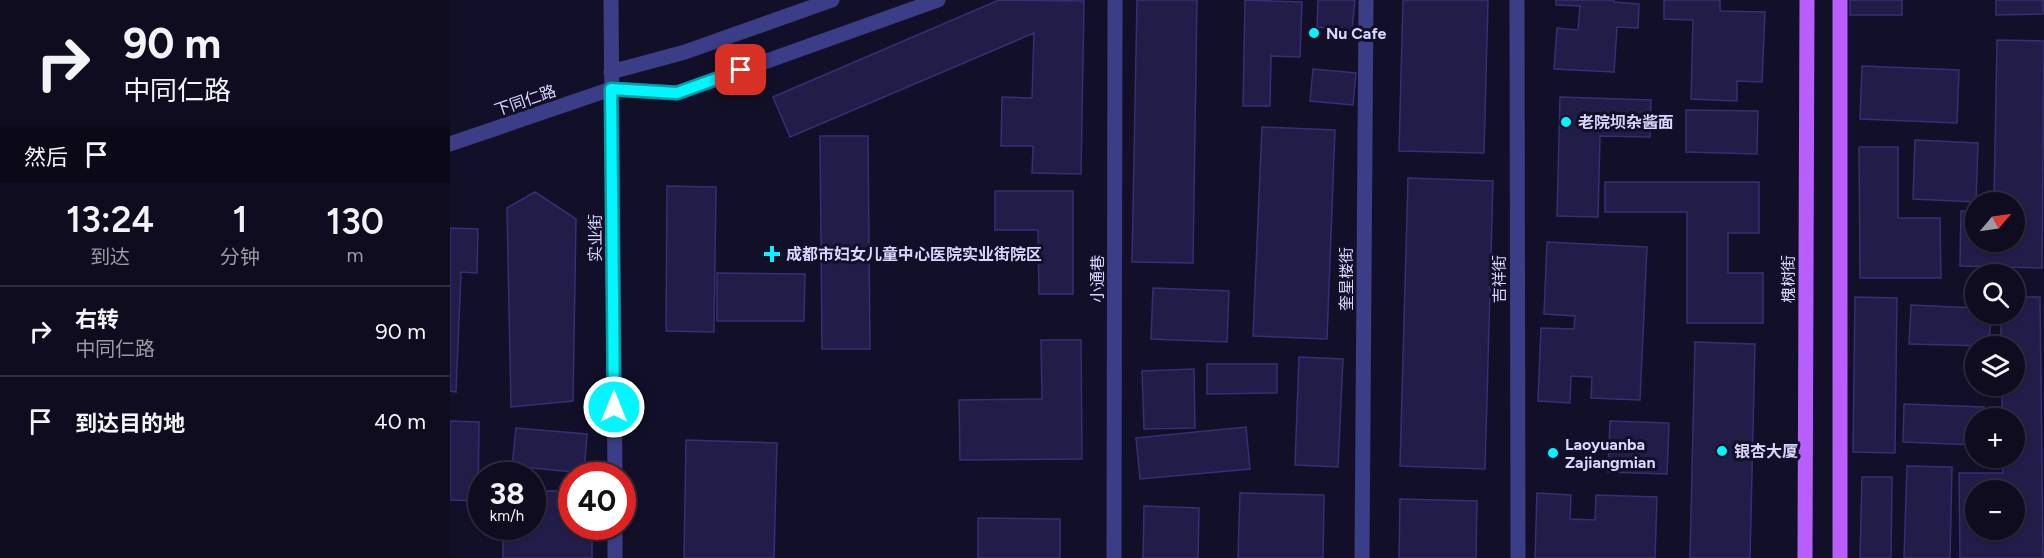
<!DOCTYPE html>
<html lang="zh">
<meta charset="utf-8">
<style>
body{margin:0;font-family:Figtree,"Noto Sans SC",sans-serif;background:#171527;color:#f1f3f6;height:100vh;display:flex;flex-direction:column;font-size:22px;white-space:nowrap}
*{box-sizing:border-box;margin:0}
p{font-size:20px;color:#9b9ba4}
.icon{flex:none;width:33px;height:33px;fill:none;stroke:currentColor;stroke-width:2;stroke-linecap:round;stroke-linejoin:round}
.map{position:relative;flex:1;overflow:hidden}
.drawer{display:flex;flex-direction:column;background:#0e0c1e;width:450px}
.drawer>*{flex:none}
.guide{background:#0e0c1e;color:#f1f3f6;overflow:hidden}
.needle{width:39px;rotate:61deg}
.tools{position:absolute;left:1515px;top:192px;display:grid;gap:12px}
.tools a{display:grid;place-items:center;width:60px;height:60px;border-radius:50%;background:#0e0c1e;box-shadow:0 2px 4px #0004,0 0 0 2px #2e2c3c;font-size:30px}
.speed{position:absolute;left:18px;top:462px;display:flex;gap:12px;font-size:30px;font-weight:700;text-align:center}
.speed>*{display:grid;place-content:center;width:78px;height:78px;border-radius:50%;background:#0e0c1e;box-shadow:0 2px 4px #0004,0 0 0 2px #2e2c3c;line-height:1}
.speed small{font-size:15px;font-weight:400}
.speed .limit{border:9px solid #d22;background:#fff;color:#111}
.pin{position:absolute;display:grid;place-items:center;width:51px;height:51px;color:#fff;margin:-26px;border-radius:12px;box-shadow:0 3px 9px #0006}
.me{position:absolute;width:66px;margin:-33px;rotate:0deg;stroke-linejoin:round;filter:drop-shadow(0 0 4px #0008)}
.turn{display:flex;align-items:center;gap:21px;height:126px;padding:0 24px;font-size:27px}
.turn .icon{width:78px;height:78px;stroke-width:2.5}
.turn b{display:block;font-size:42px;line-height:51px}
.then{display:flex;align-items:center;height:57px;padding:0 24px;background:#0003;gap:12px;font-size:22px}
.eta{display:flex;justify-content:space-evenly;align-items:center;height:102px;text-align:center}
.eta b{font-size:36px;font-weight:600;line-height:42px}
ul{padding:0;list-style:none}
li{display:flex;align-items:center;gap:18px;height:90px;padding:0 24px;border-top:2px solid #2e2c3c}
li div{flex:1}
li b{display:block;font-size:22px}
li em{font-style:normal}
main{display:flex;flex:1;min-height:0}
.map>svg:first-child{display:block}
.building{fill:#221c48;stroke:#372e74;stroke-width:1.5;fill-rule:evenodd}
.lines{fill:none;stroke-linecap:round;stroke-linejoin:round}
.minor{stroke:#3b3d86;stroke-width:15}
.major{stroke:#b85efe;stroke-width:15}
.route-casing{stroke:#02a0a5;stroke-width:15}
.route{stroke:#03f6fe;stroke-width:10}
.poi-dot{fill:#03f6fe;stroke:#121028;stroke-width:2}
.labels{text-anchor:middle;stroke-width:6;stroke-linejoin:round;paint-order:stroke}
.poi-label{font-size:16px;font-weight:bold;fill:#d8d6ff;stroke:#121028;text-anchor:start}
.street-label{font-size:16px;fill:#d8d6ff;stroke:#121028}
</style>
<main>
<section class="drawer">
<div class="guide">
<div class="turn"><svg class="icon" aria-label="right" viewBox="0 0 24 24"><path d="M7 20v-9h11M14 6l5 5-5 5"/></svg><div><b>90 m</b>中同仁路</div></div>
<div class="then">然后<svg class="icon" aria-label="arrive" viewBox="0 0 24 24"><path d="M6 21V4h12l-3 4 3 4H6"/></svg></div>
</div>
<div class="eta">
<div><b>13:24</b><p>到达</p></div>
<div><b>1</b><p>分钟</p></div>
<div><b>130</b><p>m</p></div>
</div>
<ul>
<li><svg class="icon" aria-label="right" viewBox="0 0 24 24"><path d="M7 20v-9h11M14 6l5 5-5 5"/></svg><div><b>右转</b><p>中同仁路</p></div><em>90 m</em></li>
<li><svg class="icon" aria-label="arrive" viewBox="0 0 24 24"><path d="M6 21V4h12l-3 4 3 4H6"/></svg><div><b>到达目的地</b></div><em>40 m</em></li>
</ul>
</section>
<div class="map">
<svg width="1594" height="558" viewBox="0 0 1594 558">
<rect width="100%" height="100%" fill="#121028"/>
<path class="building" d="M549,0L634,1L631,174L582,173L583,146H551L552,97L582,98L584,33L340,137L323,97Z
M687,0H747L743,263L682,262Z
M795,0L852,2L850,57L821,56L820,106H793Z
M868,0H905L902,30L867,27Z
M953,0H1038L1034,153L949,151Z
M1106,0H1164V2L1189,4L1188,28L1167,27L1164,72L1104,69L1107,28L1128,30L1130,6L1106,5Z
M1214,0H1270V11L1315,12L1312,82L1287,81V101L1241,99L1243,20L1214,19Z
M1400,0H1452V15H1400Z
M1546,0H1593V14L1546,15Z
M1547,40L1594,41L1592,268L1510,266L1511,211H1526V242H1564V202H1544Z
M1412,66L1509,70L1507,123L1410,119Z
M863,69L906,73L903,105L860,101Z
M1110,97L1201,100L1200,137L1150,136L1148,217L1107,216Z
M1236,110L1308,111L1307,154L1236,152Z
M812,127L885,130L877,339L803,336Z
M370,136H418L420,349H372Z
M1465,140L1528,143L1526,202L1463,199Z
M1409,147H1448V218H1490L1491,278H1410Z
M958,178L1043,181L1035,469L950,466Z
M1155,182H1309V233H1278V273H1313V323H1237V212H1155Z
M217,186L266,187L264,332L216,331Z
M545,191H623V294H589L588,230H545Z
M85,192L126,219L123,401L61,407L57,208Z
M0,228L28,229L27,273L11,272L6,392L0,391Z
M1097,242L1197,247L1190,400L1141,398L1142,377L1121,376L1120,403L1088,401L1091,328L1124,329L1125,316L1094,314Z
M267,273L355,274L354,321H267Z
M703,288L779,291L777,342L701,339Z
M1405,297L1447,298L1445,453L1403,452Z
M1564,297H1590L1593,558H1510L1509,473H1553L1552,458H1564V418H1552V386H1564V346H1551V314H1564ZM1526,490H1564V530H1526Z
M1461,305L1526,308V314H1541L1539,346L1459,344Z
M591,340H631L632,459L510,460L509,400L592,399Z
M1245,342L1305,344L1300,558H1240Z
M849,357L893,359L888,467L845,465Z
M757,364H827V393L757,394Z
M744,369L745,428L694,429L692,371Z
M1454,404L1534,407V418H1526V445L1453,442Z
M0,421L29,422L28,501L0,500Z
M1160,421L1219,423L1217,474L1158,472Z
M796,427L800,469L690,479L686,438Z
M66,428L137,434L134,473L62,466Z
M236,440L327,443L324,558H234Z
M1457,466L1502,467L1500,558H1454Z
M1412,477H1442L1441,558H1410Z
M82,491H122V526H142V558H53V526H82Z
M790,493L874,495L873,558H788Z
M1087,493L1121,495L1120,519L1145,520L1146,495L1207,497L1205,558H1085Z
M950,499L1027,501L1026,558H949Z
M694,506L749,508L748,558H693Z
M528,518L610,519V558H528Z"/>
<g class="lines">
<path class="minor" d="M161,0L165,476
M1067,0L1068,558
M161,72L235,52L382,0
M0,144L161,89L227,93L488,0
M165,526V558
M664,558L665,0
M912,558L916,0"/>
<path class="major" d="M1390,0V558
M1355,558L1357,0"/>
</g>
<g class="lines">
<g class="route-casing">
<path id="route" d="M164,407L161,89L227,93L291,70"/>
</g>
<use href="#route" class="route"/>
</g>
<g class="poi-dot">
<circle cx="864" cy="33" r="6"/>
<circle cx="1116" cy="122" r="6"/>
<path d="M319 245h6v6h6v6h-6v6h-6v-6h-6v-6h6z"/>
<circle cx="1272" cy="451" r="6"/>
<circle cx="1103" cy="453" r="6"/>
</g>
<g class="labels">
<g class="poi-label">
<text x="876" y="39">Nu Cafe</text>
<text x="1128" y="128">老院坝杂酱面</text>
<text x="336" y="260">成都市妇女儿童中心医院实业街院区</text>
<text x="1115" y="450">Laoyuanba<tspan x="1115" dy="18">Zajiangmian</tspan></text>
<text x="1284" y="457">银杏大厦</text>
</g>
<g class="street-label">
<text transform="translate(75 100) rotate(-19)" y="6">下同仁路</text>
<text transform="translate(145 238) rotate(-90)" y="6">实业街</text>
<text transform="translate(647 279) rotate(-90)" y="6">小通巷</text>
<text transform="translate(896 279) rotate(-90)" y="6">奎星楼街</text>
<text transform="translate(1049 279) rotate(-90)" y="6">吉祥街</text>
<text transform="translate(1338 279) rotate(-90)" y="6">槐树街</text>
</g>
</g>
</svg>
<div class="tools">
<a><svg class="needle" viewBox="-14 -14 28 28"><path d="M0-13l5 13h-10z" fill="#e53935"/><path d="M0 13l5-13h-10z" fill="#9b9ba4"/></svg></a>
<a><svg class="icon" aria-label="search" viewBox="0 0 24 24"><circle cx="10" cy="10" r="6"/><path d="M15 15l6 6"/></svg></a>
<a><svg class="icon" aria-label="layers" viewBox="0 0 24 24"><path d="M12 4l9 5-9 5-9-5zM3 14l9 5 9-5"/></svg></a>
<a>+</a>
<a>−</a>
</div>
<div class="speed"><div>38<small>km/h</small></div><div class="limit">40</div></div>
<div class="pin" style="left:291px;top:70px;background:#d93025"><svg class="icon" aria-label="arrive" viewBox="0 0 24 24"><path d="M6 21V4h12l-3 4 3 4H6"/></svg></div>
<svg class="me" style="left:164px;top:407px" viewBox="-20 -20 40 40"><circle r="17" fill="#03f6fe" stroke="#fff" stroke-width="3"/><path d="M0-11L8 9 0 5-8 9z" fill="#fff"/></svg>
</div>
</main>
